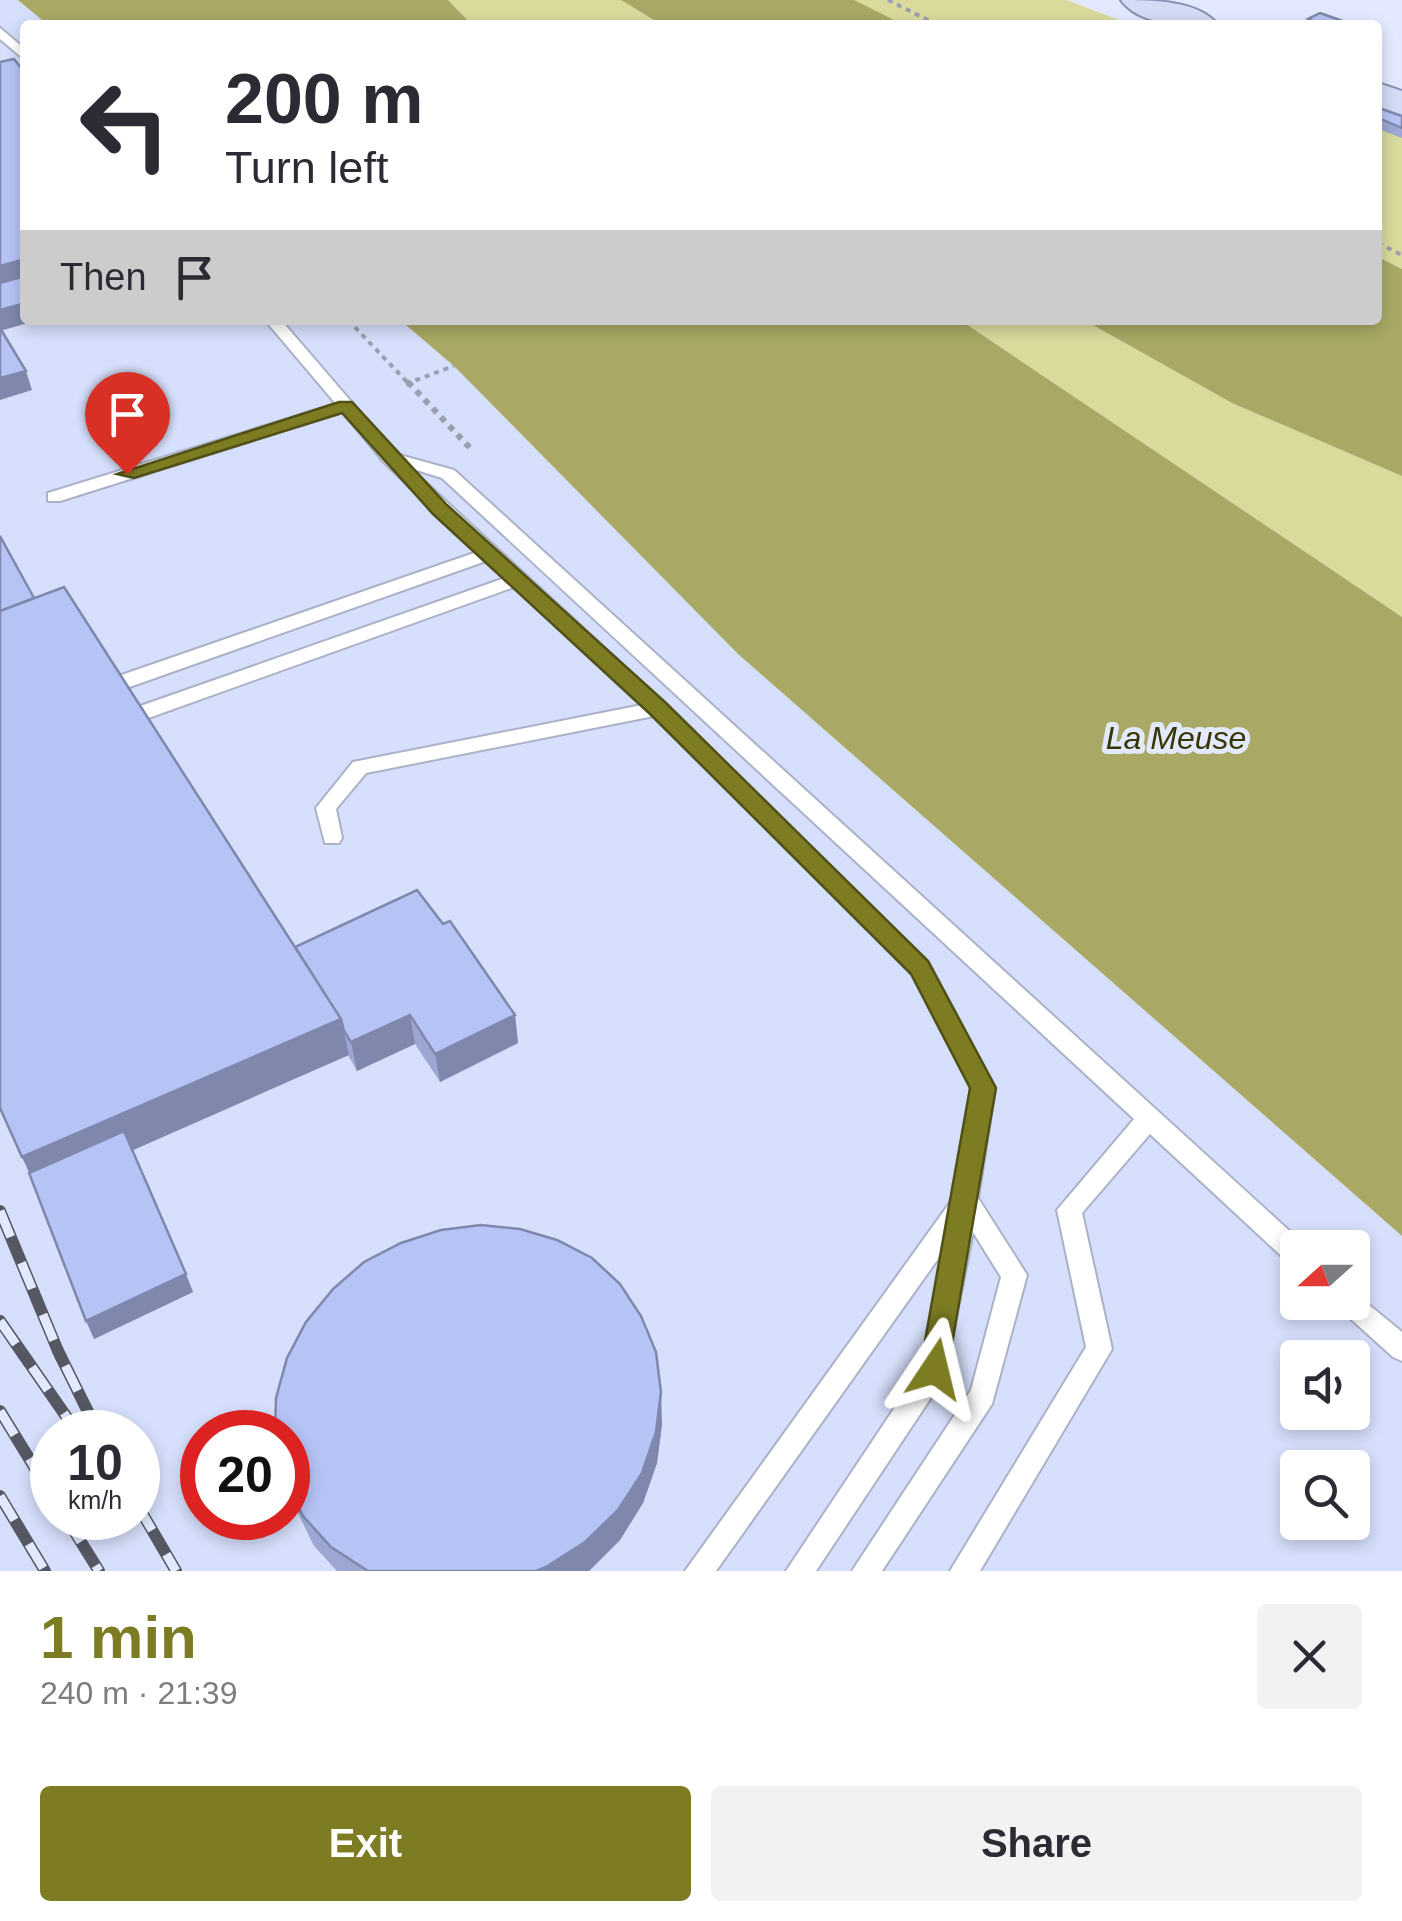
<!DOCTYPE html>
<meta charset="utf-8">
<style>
body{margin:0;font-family:Arial,sans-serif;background:#f2f2f3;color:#2b2b33;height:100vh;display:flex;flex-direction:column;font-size:38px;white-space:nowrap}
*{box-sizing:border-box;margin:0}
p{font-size:32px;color:#7c7c81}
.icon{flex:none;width:55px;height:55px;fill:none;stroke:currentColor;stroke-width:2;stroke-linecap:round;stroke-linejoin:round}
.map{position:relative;height:1571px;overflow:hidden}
.panel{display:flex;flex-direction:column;background:#fff;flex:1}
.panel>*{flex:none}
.hud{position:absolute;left:20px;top:20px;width:1362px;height:305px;border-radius:10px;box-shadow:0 5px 15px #0003;background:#fff;color:#2b2b33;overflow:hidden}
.needle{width:65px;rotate:249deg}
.controls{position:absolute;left:1280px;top:1230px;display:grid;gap:20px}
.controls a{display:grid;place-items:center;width:90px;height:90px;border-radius:10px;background:#fff;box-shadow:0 5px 15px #0003;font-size:50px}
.speed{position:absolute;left:30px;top:1410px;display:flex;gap:20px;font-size:50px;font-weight:700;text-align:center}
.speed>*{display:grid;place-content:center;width:130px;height:130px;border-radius:50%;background:#fff;box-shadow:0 5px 15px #0003;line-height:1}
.speed small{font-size:25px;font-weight:400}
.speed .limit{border:15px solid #d22;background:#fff;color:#111}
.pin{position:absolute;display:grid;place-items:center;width:85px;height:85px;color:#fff;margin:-102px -42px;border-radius:50% 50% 50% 0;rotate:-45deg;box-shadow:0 0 10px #0007}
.pin .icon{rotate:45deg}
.me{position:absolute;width:110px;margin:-55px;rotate:10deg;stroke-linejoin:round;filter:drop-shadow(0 0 8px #0008)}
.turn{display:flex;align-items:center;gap:35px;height:210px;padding:0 40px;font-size:45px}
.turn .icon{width:130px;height:130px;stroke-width:2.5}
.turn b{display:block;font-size:70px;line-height:85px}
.then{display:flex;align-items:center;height:95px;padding:0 40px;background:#0003;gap:20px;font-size:38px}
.round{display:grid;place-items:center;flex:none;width:105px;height:105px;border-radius:10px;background:#f2f2f3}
.headline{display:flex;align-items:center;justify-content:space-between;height:170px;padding:0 40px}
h1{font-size:60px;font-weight:800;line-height:75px;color:#7d7c23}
.primary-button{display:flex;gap:20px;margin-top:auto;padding:20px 40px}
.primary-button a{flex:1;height:115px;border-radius:10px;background:#7d7c23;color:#fff;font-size:40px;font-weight:800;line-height:115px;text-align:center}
.primary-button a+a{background:#f2f2f3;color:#2b2b33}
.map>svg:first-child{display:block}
.built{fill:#d6dffb;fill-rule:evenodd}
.green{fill:#d9da9c}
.water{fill:#a9a965}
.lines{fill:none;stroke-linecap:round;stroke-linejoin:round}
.lane-casing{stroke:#abb1c6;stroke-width:4}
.primary-casing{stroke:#8891b1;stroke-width:4}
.path-far1{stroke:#9ba0b0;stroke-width:4;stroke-dasharray:5 5;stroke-linecap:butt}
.path{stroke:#9ba0b0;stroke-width:6;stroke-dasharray:6 6;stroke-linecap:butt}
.lane{fill:#fff;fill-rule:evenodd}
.primary{fill:#d3dbf5;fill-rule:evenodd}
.rail-casing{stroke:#555863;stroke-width:12}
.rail{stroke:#e3eaff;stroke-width:9;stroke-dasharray:28;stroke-linecap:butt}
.wall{fill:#9ca8d3}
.shaded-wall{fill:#7f88ac}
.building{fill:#b5c3f5;stroke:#7f88ac;stroke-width:2.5}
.route{fill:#7d7c23;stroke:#515117;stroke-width:2.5}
.labels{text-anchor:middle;stroke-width:10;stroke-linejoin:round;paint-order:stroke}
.water-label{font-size:32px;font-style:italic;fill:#373600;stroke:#e3eaff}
</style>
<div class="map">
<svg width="1402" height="1571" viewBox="0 0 1402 1571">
<rect width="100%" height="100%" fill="#e3eaff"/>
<path class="built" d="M0,0H18L48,25H25V320H400L454,366L738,654L1402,1236V1571H0ZM1298,1248H1352V1302H1298ZM1298,1358H1352V1412H1298ZM52,1432H138V1518H52ZM202,1432H288V1518H202ZM1298,1468H1352V1522H1298Z"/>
<path class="green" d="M448,0H621L662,25H472Z
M850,0H1067L1132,25H900Z
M1378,120L1402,130V269L1378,257Z
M960,320H1084L1232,403L1402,476V617Z"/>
<path class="water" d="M18,0H448L472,25H48Z
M621,0H854L904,25H662Z
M1378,257L1402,269V476L1232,403L1084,320H1378Z
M400,320H960L1402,617V1236L738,654L454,366Z"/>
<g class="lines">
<g class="lane-casing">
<path id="lane" d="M0,28L25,49V60L0,39Z
M265,320H281L396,454L454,470L1307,1247L1298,1248V1266L1289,1263L1150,1134L1082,1213L1112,1349L980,1571H950L1086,1347L1057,1210L1134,1119L442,478L410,468L665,704L928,962L995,1088L978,1198L1027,1275L992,1404L882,1571H852L971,1390L1001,1277L973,1232L944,1378L816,1571H786L923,1365L945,1249L716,1571H685L954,1197L971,1088L912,974L654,716L366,773L336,809L342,838L339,843H325L316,808L353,762L642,705L514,587L140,721H126L123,716L126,711L505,578L486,561L121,690H107L105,685L107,680L477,552L383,461L343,412L60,501H48V493L336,404Z
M1352,1291L1402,1332V1361L1393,1357L1341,1310L1338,1302H1352Z"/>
</g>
<g class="primary-casing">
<path id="primary" d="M1121,0C1150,0 1199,0 1218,25C1188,25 1140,27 1121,0Z
M1378,83L1402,91V115L1378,107Z"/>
</g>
<path class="path-far1" d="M888,0L938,25
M1378,243L1402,255
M348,320L410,385
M406,384L454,366"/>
<path class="path" d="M408,382L471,449
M406,384L410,382"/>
<use href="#lane" class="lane"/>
<use href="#primary" class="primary"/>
<g class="rail-casing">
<path id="rail" d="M0,1211L58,1351L98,1432
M0,1321L77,1432
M0,1411L52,1496
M0,1496L45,1571
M138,1506L176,1571
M66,1518L99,1571"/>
</g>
<use href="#rail" class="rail"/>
</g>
<path class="wall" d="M1308,19L1354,25H1306Z
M1378,112L1402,116V138L1378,129Z
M34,598L295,947L443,924L515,1015L518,1043L440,1082L415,1044L357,1071L348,1055L132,1150L193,1292L94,1339Z
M662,1424L657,1463L643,1503L620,1540L589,1571H337L314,1546L296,1509L288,1487V1432Z"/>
<path class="shaded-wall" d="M25,259V297L0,304V266Z
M25,303V320H38L0,331V310Z
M26,371L32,390L0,400V378Z
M410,1015L415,1044L357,1071L351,1042Z
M515,1015L518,1043L440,1082L435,1054Z
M341,1019L349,1055L38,1192L22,1157Z
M186,1274L193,1292L94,1339L86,1321Z
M661,1392L662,1424L657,1463L643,1503L620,1540L589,1571H536Z"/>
<path class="building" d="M1320,13L1354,25H1322L1308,19Z
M14,59L25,73V259L0,266V62Z
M1382,109L1402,116V128L1378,118V112Z
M25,276V303L0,310V283Z
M0,328L26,371L0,378Z
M0,536L34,598L0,611Z
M64,587L341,1019L22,1157L0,1108V611Z
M417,890L443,924L450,921L515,1015L435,1054L410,1015L351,1042L344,1031L341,1019L295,947Z
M124,1131L186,1274L86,1321L29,1173Z
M481,1225L520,1229L557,1240L592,1258L620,1284L641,1316L656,1352L661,1392L656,1432L642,1473L618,1510L585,1542L546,1567L536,1571H368L331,1547L303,1516L288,1485V1432H275L276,1398L287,1358L306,1322L333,1289L364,1262L401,1243L441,1230Z"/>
<path class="route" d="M339,402H352L447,505L666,703L928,961L996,1088L946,1379L935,1383L925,1379L920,1369L970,1088L911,974L650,714L433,514L342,413L134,478L117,474Z"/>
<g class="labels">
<g class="water-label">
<text x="1176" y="749">La Meuse</text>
</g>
</g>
</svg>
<div class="controls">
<a><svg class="needle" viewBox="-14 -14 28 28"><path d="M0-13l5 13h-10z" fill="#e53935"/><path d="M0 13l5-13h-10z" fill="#7c7c81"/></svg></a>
<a><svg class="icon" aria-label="sound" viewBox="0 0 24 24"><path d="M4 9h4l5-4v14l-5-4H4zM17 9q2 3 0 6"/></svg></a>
<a><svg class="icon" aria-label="search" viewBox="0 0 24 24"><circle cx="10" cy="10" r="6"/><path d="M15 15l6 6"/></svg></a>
</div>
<div class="speed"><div>10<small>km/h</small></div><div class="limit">20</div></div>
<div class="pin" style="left:127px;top:474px;background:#d93025"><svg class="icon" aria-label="arrive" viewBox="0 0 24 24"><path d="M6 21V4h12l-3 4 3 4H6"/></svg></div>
<svg class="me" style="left:935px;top:1369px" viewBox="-20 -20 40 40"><path d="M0-17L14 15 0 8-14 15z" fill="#7d7c23" stroke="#fff" stroke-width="4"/></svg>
<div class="hud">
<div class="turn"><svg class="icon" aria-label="left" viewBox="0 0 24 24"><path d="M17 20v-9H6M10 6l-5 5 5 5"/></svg><div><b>200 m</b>Turn left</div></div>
<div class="then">Then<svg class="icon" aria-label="arrive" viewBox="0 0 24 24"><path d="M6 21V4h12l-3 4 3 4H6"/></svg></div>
</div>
</div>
<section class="panel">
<div class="headline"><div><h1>1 min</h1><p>240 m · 21:39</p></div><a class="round"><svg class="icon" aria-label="close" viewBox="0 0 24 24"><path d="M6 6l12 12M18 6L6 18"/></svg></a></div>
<div class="primary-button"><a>Exit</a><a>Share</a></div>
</section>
